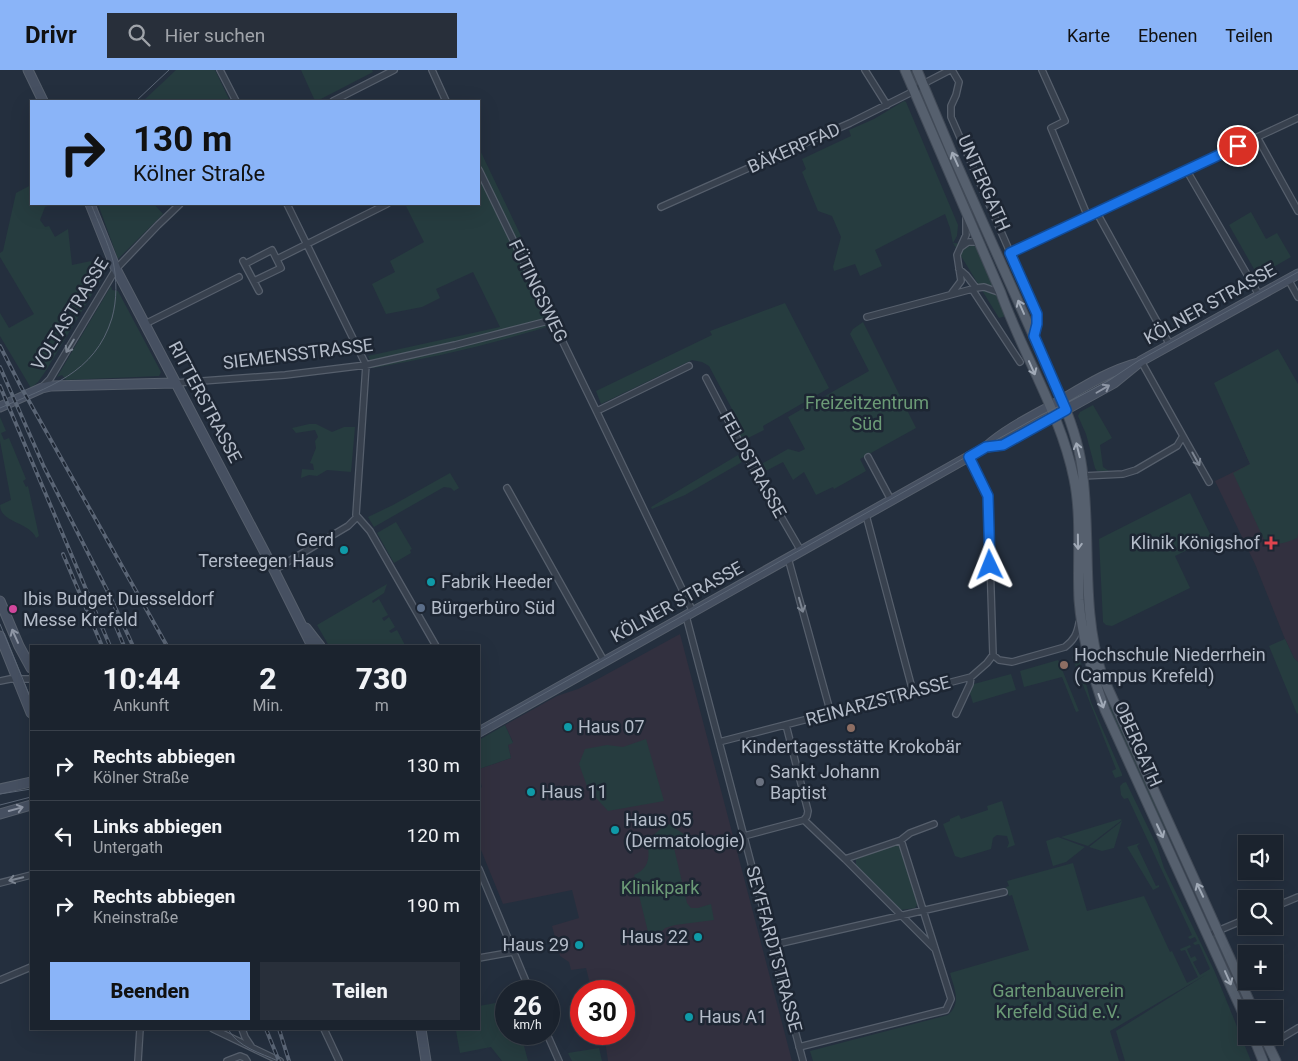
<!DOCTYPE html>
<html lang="de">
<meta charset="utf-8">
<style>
body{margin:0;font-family:Roboto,sans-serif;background:#282f3a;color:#f1f3f6;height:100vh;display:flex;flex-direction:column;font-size:19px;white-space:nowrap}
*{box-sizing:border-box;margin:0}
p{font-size:16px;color:#a0a4aa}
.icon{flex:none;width:28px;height:28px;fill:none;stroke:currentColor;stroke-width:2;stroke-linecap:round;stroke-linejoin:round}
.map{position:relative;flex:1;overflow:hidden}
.drawer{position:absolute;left:30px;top:575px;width:450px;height:385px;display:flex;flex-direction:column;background:#1b232e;border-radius:0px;box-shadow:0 5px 20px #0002,0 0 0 1px #39404a}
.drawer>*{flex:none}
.banner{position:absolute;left:30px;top:30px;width:450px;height:105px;border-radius:0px;box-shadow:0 5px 20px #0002,0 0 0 1px #39404a;background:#8ab4f8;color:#111;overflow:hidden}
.fabs{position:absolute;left:1238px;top:765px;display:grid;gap:10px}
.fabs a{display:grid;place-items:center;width:45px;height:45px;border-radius:0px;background:#1b232e;box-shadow:0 5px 20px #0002,0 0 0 1px #39404a;font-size:25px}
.speed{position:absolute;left:495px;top:910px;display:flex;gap:10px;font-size:25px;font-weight:700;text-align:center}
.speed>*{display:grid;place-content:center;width:65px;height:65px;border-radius:50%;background:#1b232e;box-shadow:0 5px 20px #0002,0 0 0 1px #39404a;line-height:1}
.speed small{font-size:12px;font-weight:400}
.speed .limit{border:8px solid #d22;background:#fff;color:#111}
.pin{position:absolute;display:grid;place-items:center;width:42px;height:42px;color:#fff;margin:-21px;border:2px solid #fff;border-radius:50%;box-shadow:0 1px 5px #0007}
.me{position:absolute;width:55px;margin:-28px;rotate:358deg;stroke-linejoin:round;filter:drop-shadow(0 0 4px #0008)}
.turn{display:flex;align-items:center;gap:18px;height:105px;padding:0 20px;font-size:22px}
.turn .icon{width:65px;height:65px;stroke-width:2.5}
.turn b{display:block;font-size:35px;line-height:42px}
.eta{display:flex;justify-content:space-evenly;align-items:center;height:85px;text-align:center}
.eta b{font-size:30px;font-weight:800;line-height:35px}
.button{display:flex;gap:10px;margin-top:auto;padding:10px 20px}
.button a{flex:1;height:58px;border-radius:0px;background:#8ab4f8;color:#111;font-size:20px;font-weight:800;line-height:58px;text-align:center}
.button a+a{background:#282f3a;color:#f1f3f6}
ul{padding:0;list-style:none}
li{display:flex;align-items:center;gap:15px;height:70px;padding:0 20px;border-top:1px solid #39404a}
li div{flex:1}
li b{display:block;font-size:19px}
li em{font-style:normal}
header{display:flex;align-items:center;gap:30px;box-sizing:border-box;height:70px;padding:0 25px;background:#8ab4f8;color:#111}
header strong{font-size:24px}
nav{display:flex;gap:28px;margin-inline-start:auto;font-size:18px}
.search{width:350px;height:45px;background:#282f3a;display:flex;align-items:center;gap:12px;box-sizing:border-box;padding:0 18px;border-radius:0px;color:#a0a4aa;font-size:19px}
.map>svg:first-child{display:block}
.medical{fill:#32303f}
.green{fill:#263c3f}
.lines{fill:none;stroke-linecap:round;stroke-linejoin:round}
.street-casing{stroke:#565f6c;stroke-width:8}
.secondary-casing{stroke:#565f6c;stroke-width:11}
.primary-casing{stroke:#414a57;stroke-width:11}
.street{stroke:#38414e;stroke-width:5.5}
.secondary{stroke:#465061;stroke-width:9}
.primary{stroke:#56606e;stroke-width:9}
.tram{stroke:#5a6575;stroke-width:1}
.rail-casing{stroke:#5a6575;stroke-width:4}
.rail{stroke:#1d2633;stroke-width:2;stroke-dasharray:5.5;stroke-linecap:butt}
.oneway{stroke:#a1aab7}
.oneway2{stroke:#7c8592}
.oneway3{stroke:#8e96a5}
.route-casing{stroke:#114b97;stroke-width:12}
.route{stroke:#1a73e8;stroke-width:9}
.health-dot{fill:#e0444e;stroke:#1d2633;stroke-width:2}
.culture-dot{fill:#0f9aa8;stroke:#1d2633;stroke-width:2}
.service-dot{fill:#5c6f8a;stroke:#1d2633;stroke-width:2}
.hotel-dot{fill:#d1479c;stroke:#1d2633;stroke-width:2}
.education-dot{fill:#8d6e63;stroke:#1d2633;stroke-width:2}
.worship-dot{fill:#6b7280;stroke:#1d2633;stroke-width:2}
.labels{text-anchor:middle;stroke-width:5;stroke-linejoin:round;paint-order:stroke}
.street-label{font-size:18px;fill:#b4bcc9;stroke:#1d2633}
.park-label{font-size:18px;fill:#6b9a76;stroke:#1d2633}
.poi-label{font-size:18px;fill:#b4bcc9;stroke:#1d2633;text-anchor:start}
</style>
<header>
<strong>Drivr</strong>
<div class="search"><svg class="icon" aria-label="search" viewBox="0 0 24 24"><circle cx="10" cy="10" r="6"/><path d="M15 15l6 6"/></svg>Hier suchen</div>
<nav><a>Karte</a><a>Ebenen</a><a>Teilen</a></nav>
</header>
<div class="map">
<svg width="1298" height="991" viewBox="0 0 1298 991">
<rect width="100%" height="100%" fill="#242f3e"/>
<path class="medical" d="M1298,350V592L1294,588L1285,569L1255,494L1215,411L1250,394L1242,376Z
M680,564L792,991H608L604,964H624V921H590L591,918L586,898L571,900L569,892L560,886L552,856L579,848L572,820L503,834L479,775V719L482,717L479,706V699L511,688L508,675L513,672L505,655L557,626L578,619L598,609Z"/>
<path class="green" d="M176,0H215L230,31H143Z
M301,0H372L373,2L317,31H315Z
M904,31L906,32L958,155L957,166L953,173L977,175L1006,246L999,248L953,173L950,158L945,144L875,180L882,196L860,206L855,194L834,201L833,197L841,167L832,146L818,141L802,102L806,99L802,89L851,66L849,60L874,49Z
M479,78L562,252C501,272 436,287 373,298L368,286L500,257L473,202L436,219L440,228L422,237L386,244L372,214L395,202L390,191L424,172L405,134H479Z
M31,115V134H54L45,137L40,150L45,157L49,156L55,167L68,159L72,195L91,191L94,195L103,194L106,195L105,203L45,302L38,312L31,318L0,266V243L9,258L34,244L0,187V183L3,181L16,123Z
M98,134H154L163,144L118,189Z
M1251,142L1266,169L1277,163L1291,187L1258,206L1229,155Z
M111,216L112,220L118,221L161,302L159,306L66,310L62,305L57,307Z
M785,233L829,318L763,356L764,360L744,370L740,366L739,352L709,296L702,292L692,290L601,334L596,321L712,265L710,261Z
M863,252L916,358L860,389L866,401L834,419L833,417L816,425L804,402L793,410L783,392L762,403L758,396L788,379L799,382L805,379L788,347L869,301L850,264L853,259Z
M1278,279L1298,314V464L1297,468C1286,473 1278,475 1266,474L1233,403L1250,394L1214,313Z
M1093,335L1112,368L1100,375L1103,397L1109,401H1097L1095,398L1086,364L1078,346L1080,342Z
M0,347L6,361L1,363L4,370L9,368L26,409L23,411L26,417L28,416L39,466L36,468C30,452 0,453 0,435L11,430L0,371Z
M309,354H316L332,362L344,357H355L351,402L327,400L317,406L309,405L301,408L302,399L314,400L313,394L310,393L316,378L315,371L318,367L315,360L296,363L292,358Z
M738,385L742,392L685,425L652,439L651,437Z
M450,403L459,418L454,421L451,418L444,417L374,457L368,447L393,435Z
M1190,423L1212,468L1175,486L1190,518L1112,556L1106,555L1103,552L1099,469Z
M396,452L412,479L410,480L411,483L394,493L377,463Z
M387,514L384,523L372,531L373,533L379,529L388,545L382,548L384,551L389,547L395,557L389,561L391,563L397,560L405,575L403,576H329L317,555Z
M1285,569L1294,588L1298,592V643L1297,644L1269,576Z
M1090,570L1175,774L1173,775C1149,723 1120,673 1100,619C1095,604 1093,586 1090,570Z
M1078,584L1091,632L1122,704V706L1115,708L1112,701L1116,699L1072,587Z
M1058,590L1059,592L1079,641L1076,642L1062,607L1024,617L1020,601Z
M1011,604L1016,620L973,633L970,623L974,614Z
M505,655L513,673L508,675L511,688L479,699V670Z
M646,669L664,731L608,741L588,719L579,694L585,679L607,675L623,677Z
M1126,712L1157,776L1164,798L1214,900L1251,991H1125L1116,961L1207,904L1110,961L1119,991H813L810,981L948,945C962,933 954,918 950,903L1029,880L1012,825L1009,826L1006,817L1009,816L1007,811L1073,793L1087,841L1144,826L1170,882L1172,881L1187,913L1198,907L1185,880L1181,881L1180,879L1190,875L1191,877L1187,879L1191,888L1195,886L1197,890L1193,892L1200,905L1210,899L1199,874L1195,875L1193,873L1197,871L1195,867L1190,869L1188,867L1192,865L1128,728L1124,729L1121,725L1120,716L1123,713Z
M1002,731L1015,775L1007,778L1009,773L1007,766L997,765L993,768L991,779L961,788L955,786L943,754L950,751V749L959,745L961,749L988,740L987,736Z
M1120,749L1122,750L1088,776L1061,767Z
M1122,751L1114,778L1102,781L1089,777Z
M667,753L696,772L674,778L687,833L691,838H698L711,834L714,850L675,855L665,858L659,864L658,868L650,870L634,805C650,798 650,786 647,771Z
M1058,767L1085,777L1066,792L1053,796L1046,771Z
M1140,773L1137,776L1156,816L1159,815V817L1153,820L1127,777Z
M894,774L900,776L918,833L915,838L901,840L856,796V789L858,787Z
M506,927V944L502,945L508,970L522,968L528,991H502L491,977L460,983L456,961L457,959H479V936L501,932Z
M599,978L602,991H572L568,983Z"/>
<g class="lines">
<g class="street-casing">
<path id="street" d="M220,0L236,31
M432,0L446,31
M865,0L887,35
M952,0L959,12L956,25L951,36V47L1037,244V254L1034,266
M1042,0L1065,51L1051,58L1088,147
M333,31L394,0
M1257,67L1298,141
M479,100L595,338L693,542
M1187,101L1259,225
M287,134L366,295L356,445L370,461L436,576
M661,137L850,53L914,21L923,14L950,0
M1097,143L1170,275
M961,177L968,172H979
M1010,183L1298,48
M277,189L387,134
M243,191L259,221
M245,194L272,180L281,198L254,211
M959,199L966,205L976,218
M1288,209L1298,227
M972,219L1020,292
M952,223L961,211L957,185L966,165V149
M867,247L976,218L984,217L1001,223
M145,254L239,207
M706,308L754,400L801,481
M175,313L285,305L366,295L455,275L552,250
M43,316L50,309L116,199L158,155L180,134
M597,341L689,296
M1183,366L1209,412
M868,387L891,430
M969,387L988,426L993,585
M1083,406L1123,404L1136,400L1177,376L1183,366L1141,291
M507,418L604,591
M866,445L913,622
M788,488L831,644
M274,500L348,456L357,447
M686,546L803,991
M0,611L10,609H31
M956,644L970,614L971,607
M719,672L971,607L987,593L993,585L999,590L1012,592L1065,577C1074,570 1077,564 1079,553
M804,750L845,789
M934,754L910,763L901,770L845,789L935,879
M744,766L804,750L807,746L808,741L786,655
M479,799L530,921
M0,813L31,805
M1274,837L1298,827
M1208,865L1246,849
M773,875L1004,822
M479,888L513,882
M0,910L31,897
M213,959L280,991
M242,959L245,967L251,976
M324,959L339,991
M547,964L559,991
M1268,976L1298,958
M799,977L946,940L951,929L901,770
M138,991L140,959
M227,991L240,986L245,988L247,991"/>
</g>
<g class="secondary-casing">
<path id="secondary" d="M28,0L43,31
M90,134L116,199L274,500L312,576
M0,337L42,318L51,316L175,313
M987,377L1003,375L1076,334L1114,313L1141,291L1298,204
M0,531L19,576L31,598
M306,558L320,576
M0,566L31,643
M479,662L986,377C1005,360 1029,348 1051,336C1079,320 1107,301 1138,293
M0,719L31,712
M0,744L31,735
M421,959L426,991"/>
</g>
<g class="primary-casing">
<path id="primary" d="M905,0L1001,223C1023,285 1061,344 1074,409C1082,448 1077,490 1079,530C1082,568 1092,604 1105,640L1246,950
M917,0L951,81L1062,330C1072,354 1081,381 1083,407C1091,474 1081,541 1102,605L1253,939
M1253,966L1263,991
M1264,966L1276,991"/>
</g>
<use href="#street" class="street"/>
<use href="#secondary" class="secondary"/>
<use href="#primary" class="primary"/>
<path class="tram" d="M136,31L169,0
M0,338C48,317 95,304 112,248C117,230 117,209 113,191C108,172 98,152 91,134
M0,554L31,629
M479,660L1041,345L1074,329L1108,311L1138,291L1298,202
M0,724L31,719
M0,735L31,727
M228,959C237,977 261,983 278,991"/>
<g class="rail-casing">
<path id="rail" d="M0,276L21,317L167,576
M0,297L44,397L109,524L133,576
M0,316L110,576
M63,484L102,576
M112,547L124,576
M266,959L279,991
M279,959L289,991"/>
</g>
<use href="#rail" class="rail"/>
</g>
<defs><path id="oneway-shaft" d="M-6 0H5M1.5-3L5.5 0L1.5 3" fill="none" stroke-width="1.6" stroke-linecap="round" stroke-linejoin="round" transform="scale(1.25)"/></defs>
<g class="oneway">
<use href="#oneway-shaft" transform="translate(955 89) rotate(-114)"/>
<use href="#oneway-shaft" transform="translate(1021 237) rotate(-114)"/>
<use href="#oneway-shaft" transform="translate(1032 298) rotate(66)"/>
<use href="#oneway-shaft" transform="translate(1078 380) rotate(-104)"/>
<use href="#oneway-shaft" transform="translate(1078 472) rotate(89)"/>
<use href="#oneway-shaft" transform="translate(1101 631) rotate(70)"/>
<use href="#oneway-shaft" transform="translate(1160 761) rotate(65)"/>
<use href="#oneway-shaft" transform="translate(1200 820) rotate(-115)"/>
<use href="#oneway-shaft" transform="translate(1228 908) rotate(66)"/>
</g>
<g class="oneway2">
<use href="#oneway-shaft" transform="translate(70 276) rotate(121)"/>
<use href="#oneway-shaft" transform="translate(1196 389) rotate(61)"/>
<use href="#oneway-shaft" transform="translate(801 535) rotate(74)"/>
<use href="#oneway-shaft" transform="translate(16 809) rotate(166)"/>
</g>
<g class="oneway3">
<use href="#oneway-shaft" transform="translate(1103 319) rotate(-30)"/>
<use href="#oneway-shaft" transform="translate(15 566) rotate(-114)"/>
<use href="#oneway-shaft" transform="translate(16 739) rotate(-15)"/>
</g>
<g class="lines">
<g class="route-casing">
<path id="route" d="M990,495L988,426L969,387L986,377L1003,375L1066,340L1034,266L1037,254V244L1010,183L1238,76"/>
</g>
<use href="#route" class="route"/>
</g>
<path class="health-dot" d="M1268.5 465.5h5v5h5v5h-5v5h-5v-5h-5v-5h5z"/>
<g class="culture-dot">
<circle cx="344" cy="480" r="5"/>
<circle cx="431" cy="512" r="5"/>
<circle cx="568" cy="657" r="5"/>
<circle cx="531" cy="722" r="5"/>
<circle cx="615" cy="760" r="5"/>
<circle cx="698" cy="867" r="5"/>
<circle cx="579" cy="875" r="5"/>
<circle cx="689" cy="947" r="5"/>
</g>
<circle class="service-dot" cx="421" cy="538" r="5"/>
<circle class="hotel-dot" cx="13" cy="539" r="5"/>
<g class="education-dot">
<circle cx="1064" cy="595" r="5"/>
<circle cx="851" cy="658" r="5"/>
</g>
<circle class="worship-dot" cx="760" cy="712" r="5"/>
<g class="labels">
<g class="street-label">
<text transform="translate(794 78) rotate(-24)" y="6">BÄKERPFAD</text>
<text transform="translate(984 113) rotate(66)" y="6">UNTERGATH</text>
<text transform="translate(538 221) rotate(64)" y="6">FÜTINGSWEG</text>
<text transform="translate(1210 234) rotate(-29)" y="6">KÖLNER STRASSE</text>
<text transform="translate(70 244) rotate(-58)" y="6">VOLTASTRASSE</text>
<text transform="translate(298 284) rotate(-7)" y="6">SIEMENSSTRASSE</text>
<text transform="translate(205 332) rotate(62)" y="6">RITTERSTRASSE</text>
<text transform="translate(753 395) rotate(61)" y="6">FELDSTRASSE</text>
<text transform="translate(677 532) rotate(-29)" y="6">KÖLNER STRASSE</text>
<text transform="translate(878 631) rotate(-15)" y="6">REINARZSTRASSE</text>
<text transform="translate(1138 674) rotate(66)" y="6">OBERGATH</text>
<text transform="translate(774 879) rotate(75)" y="6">SEYFFARDTSTRASSE</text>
</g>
<g class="park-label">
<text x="867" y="339">Freizeitzentrum<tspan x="867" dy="21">Süd</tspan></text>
<text x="660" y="824">Klinikpark</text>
<text x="1058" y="927">Gartenbauverein<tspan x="1058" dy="21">Krefeld Süd e.V.</tspan></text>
</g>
<g class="poi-label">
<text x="334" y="476" text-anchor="end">Gerd<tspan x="334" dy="21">Tersteegen Haus</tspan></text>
<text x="1260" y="479" text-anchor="end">Klinik Königshof</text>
<text x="441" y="518">Fabrik Heeder</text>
<text x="23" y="535">Ibis Budget Duesseldorf<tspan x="23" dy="21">Messe Krefeld</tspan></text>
<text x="431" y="544">Bürgerbüro Süd</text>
<text x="1074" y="591">Hochschule Niederrhein<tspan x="1074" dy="21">(Campus Krefeld)</tspan></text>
<text x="578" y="663">Haus 07</text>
<text x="851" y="683" text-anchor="middle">Kindertagesstätte Krokobär</text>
<text x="770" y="708">Sankt Johann<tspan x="770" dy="21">Baptist</tspan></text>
<text x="541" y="728">Haus 11</text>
<text x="625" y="756">Haus 05<tspan x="625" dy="21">(Dermatologie)</tspan></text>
<text x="688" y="873" text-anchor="end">Haus 22</text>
<text x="569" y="881" text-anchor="end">Haus 29</text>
<text x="699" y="953">Haus A1</text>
</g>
</g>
</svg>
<div class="fabs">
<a><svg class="icon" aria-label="sound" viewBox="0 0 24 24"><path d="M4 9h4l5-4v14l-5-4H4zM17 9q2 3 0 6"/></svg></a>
<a><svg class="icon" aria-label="search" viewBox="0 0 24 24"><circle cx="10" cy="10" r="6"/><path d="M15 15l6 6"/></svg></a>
<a>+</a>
<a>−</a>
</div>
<div class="speed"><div>26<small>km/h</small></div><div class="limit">30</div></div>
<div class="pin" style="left:1238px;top:76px;background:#d93025"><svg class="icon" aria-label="arrive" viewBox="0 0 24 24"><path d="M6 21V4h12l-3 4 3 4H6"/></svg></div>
<svg class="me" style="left:990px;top:495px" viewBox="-20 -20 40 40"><path d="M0-17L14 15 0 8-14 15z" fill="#1a73e8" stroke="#fff" stroke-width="4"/></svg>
<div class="banner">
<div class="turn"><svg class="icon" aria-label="right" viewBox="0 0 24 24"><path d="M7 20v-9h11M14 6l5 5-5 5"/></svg><div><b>130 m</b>Kölner Straße</div></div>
</div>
<section class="drawer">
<div class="eta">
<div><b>10:44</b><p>Ankunft</p></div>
<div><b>2</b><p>Min.</p></div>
<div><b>730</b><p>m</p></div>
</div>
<ul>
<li><svg class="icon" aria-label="right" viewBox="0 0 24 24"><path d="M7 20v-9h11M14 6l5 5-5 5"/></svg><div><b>Rechts abbiegen</b><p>Kölner Straße</p></div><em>130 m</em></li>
<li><svg class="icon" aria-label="left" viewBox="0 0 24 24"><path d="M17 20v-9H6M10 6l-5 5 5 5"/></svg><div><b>Links abbiegen</b><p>Untergath</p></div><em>120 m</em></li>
<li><svg class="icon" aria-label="right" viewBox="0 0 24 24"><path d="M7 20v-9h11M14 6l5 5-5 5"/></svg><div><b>Rechts abbiegen</b><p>Kneinstraße</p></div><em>190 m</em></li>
</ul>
<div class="button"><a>Beenden</a><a>Teilen</a></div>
</section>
</div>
